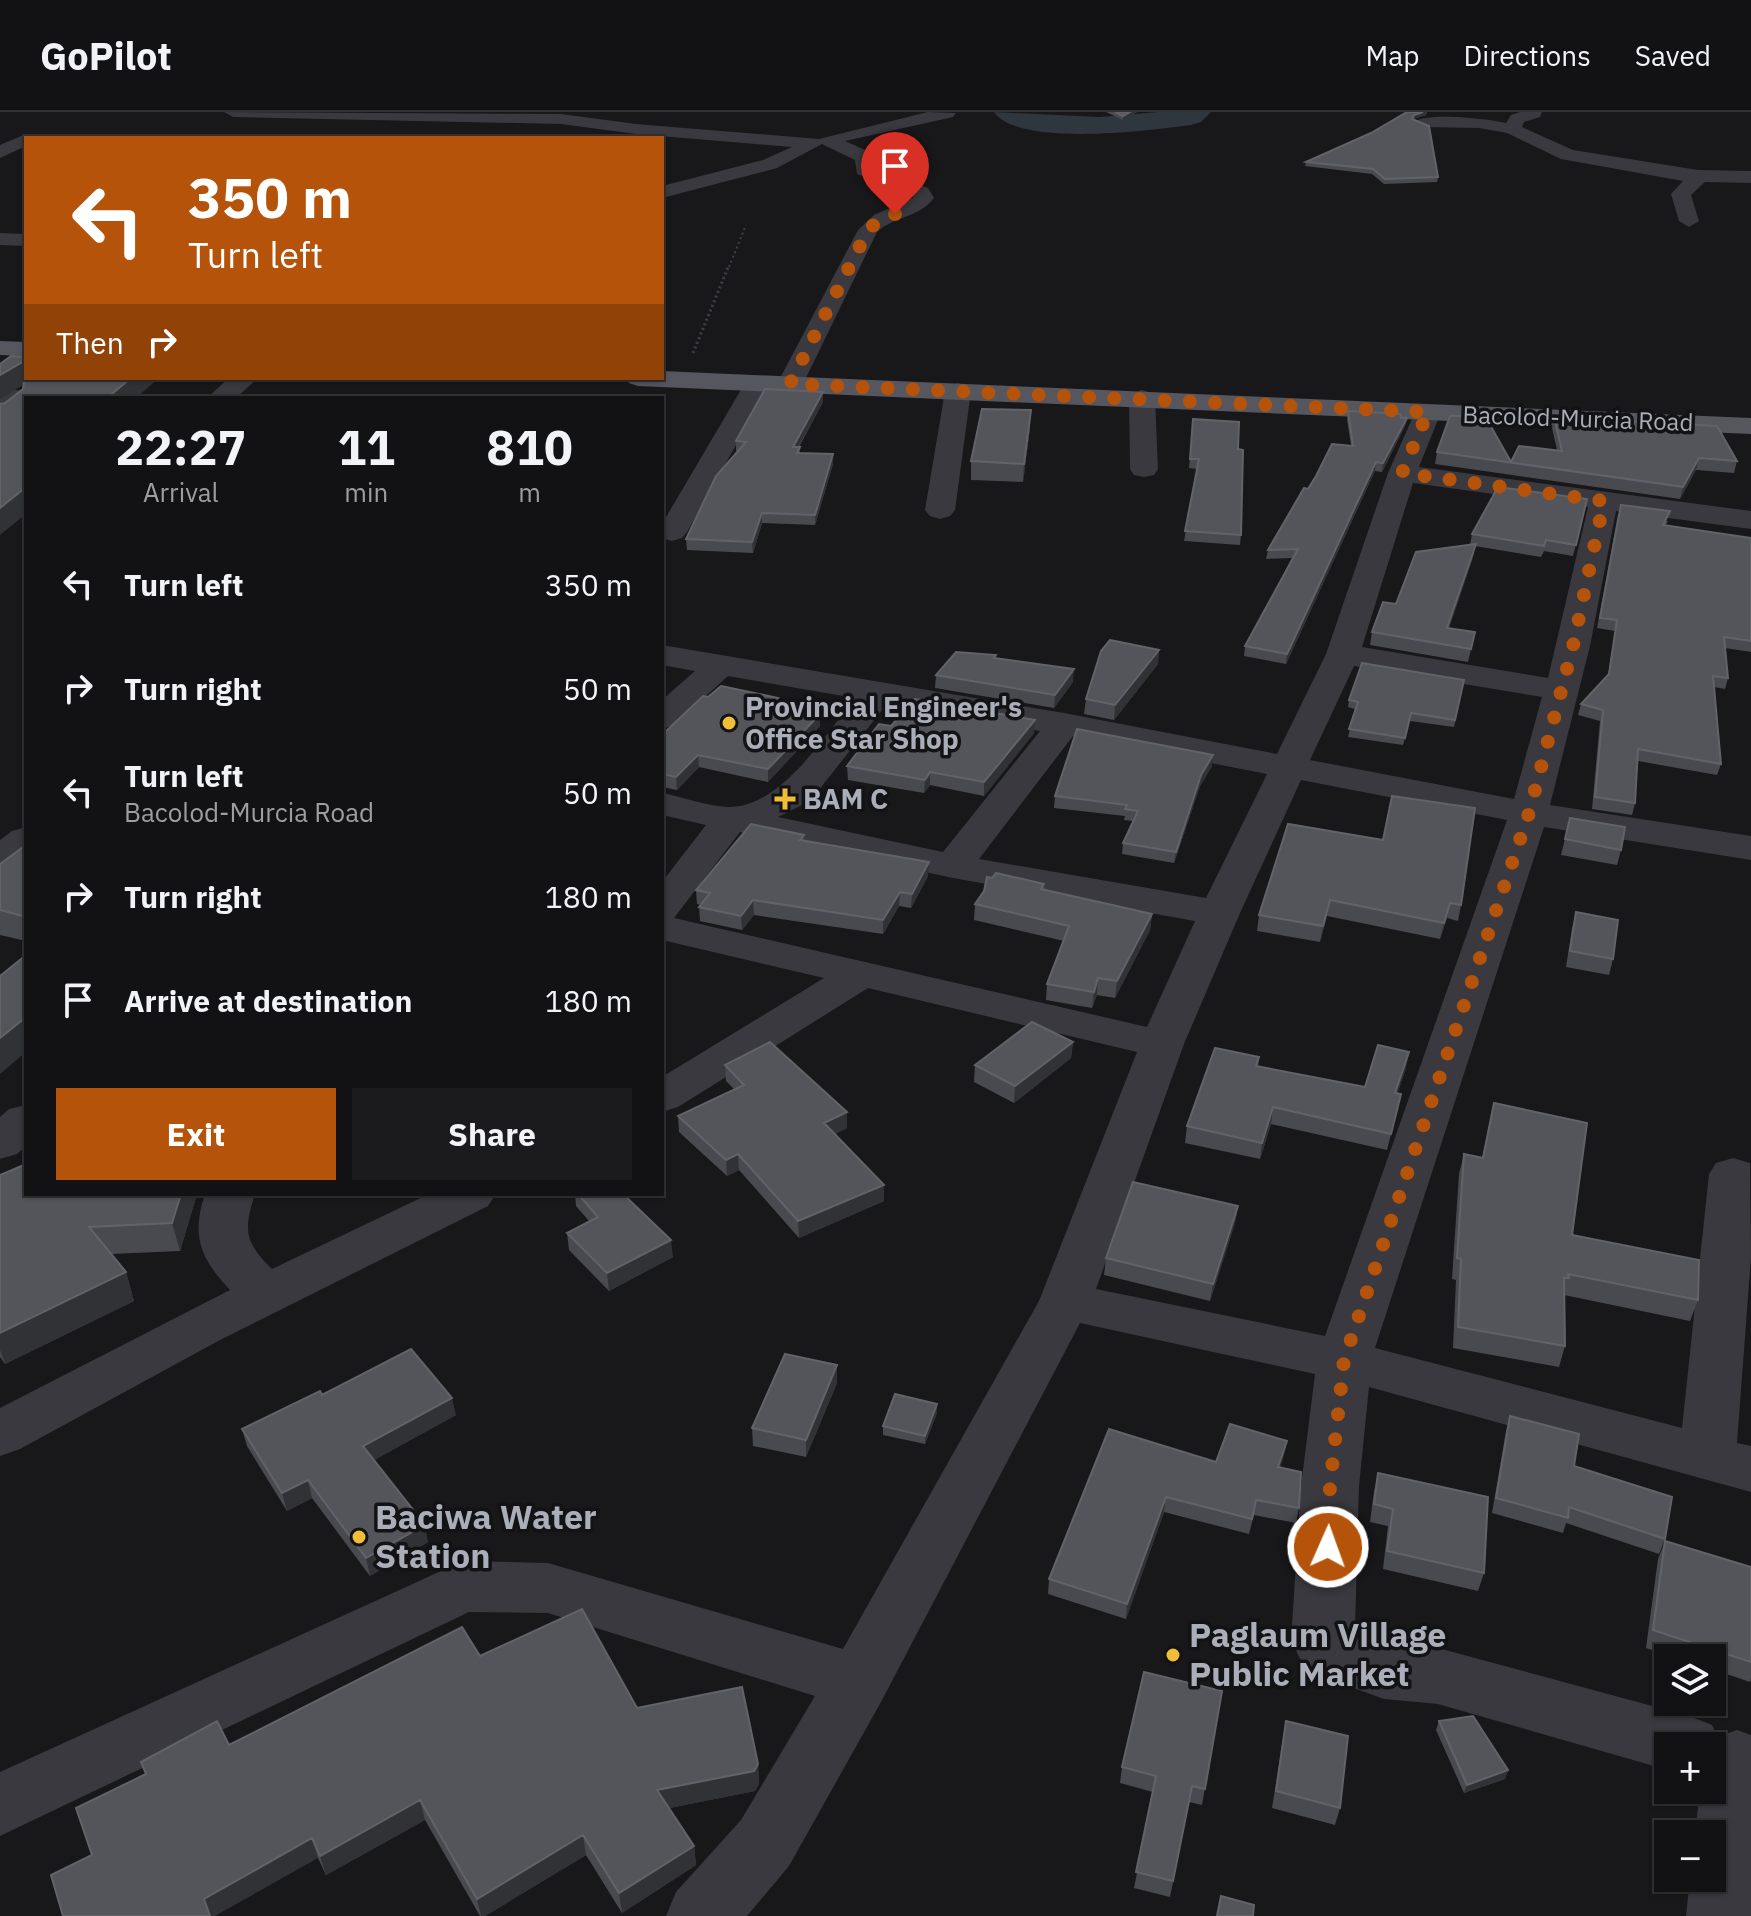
<!DOCTYPE html>
<meta charset="utf-8">
<style>
body{margin:0;font-family:"IBM Plex Sans",sans-serif;background:#1b1b1d;color:#f1f3f6;height:100vh;display:flex;flex-direction:column;font-size:30px;white-space:nowrap}
*{box-sizing:border-box;margin:0}
p{font-size:26px;color:#9c9ea0}
.icon{flex:none;width:44px;height:44px;fill:none;stroke:currentColor;stroke-width:2;stroke-linecap:round;stroke-linejoin:round}
.map{position:relative;flex:1;overflow:hidden}
.side{position:absolute;left:24px;top:284px;width:640px;height:800px;display:flex;flex-direction:column;background:#121214;border-radius:0px;box-shadow:0 2px 6px #0004,0 0 0 2px #313234}
.side>*{flex:none}
.top-card{position:absolute;left:24px;top:24px;width:640px;height:244px;border-radius:0px;box-shadow:0 2px 6px #0004,0 0 0 2px #313234;background:#b45309;color:#fff;overflow:hidden}
.fabs{position:absolute;left:1654px;top:1532px;display:grid;gap:16px}
.fabs a{display:grid;place-items:center;width:72px;height:72px;border-radius:0px;background:#121214;box-shadow:0 2px 6px #0004,0 0 0 2px #313234;font-size:40px}
.pin{position:absolute;display:grid;place-items:center;width:68px;height:68px;color:#fff;margin:-82px -34px;border-radius:50% 50% 50% 0;rotate:-45deg;box-shadow:0 0 8px #0007}
.pin .icon{rotate:45deg}
.me{position:absolute;width:88px;margin:-44px;rotate:2deg;stroke-linejoin:round;filter:drop-shadow(0 0 6px #0008)}
.turn{display:flex;align-items:center;gap:28px;height:168px;padding:0 32px;font-size:36px}
.turn .icon{width:104px;height:104px;stroke-width:2.5}
.turn b{display:block;font-size:56px;line-height:68px}
.then{display:flex;align-items:center;height:76px;padding:0 32px;background:#0003;gap:16px;font-size:30px}
.eta{display:flex;justify-content:space-evenly;align-items:center;height:136px;text-align:center}
.eta b{font-size:48px;font-weight:700;line-height:56px}
.button{display:flex;gap:16px;margin-top:auto;padding:16px 32px}
.button a{flex:1;height:92px;border-radius:0px;background:#b45309;color:#fff;font-size:32px;font-weight:700;line-height:92px;text-align:center}
.button a+a{background:#1b1b1d;color:#f1f3f6}
ul{padding:0;list-style:none}
li{display:flex;align-items:center;gap:24px;height:104px;padding:0 32px}
li div{flex:1}
li b{display:block;font-size:30px}
li em{font-style:normal}
header{display:flex;align-items:center;gap:48px;box-sizing:border-box;height:112px;padding:0 40px;background:#121214;border-bottom:2px solid #313234}
header strong{font-size:38px}
nav{display:flex;gap:44px;margin-inline-start:auto;font-size:28px}
.map>svg:first-child{display:block}
.lines{fill:none;stroke-linecap:round;stroke-linejoin:round}
.river{fill:#2e363e;fill-rule:evenodd}
.path-far1{stroke:#3f4046;stroke-width:2;stroke-dasharray:2 3;stroke-linecap:butt}
.path{stroke:#3f4046;stroke-width:3;stroke-dasharray:2 3;stroke-linecap:butt}
.minor{fill:#39393f;fill-rule:evenodd}
.major{fill:#55565e;fill-rule:evenodd}
.wall{fill:#494a4f}
.shaded-wall{fill:#313235}
.building{fill:#54555a;stroke:#616369;stroke-width:2}
.route{stroke:#b45309;stroke-width:14;stroke-dasharray:0 25.2}
.poi-dot{fill:#f1be38;stroke:#131315;stroke-width:3}
.labels{text-anchor:middle;stroke-width:7;stroke-linejoin:round;paint-order:stroke}
.far-street-label{font-size:24px;fill:#aaaeb9;stroke:#131315}
.poi-label{font-size:28px;font-weight:bold;fill:#aaaeb9;stroke:#131315;text-anchor:start}
.near-poi-label{font-size:34px;font-weight:bold;fill:#aaaeb9;stroke:#131315;text-anchor:start}
</style>
<header>
<strong>GoPilot</strong>
<nav><a>Map</a><a>Directions</a><a>Saved</a></nav>
</header>
<div class="map">
<svg width="1751" height="1804" viewBox="0 0 1751 1804">
<rect width="100%" height="100%" fill="#18181a"/>
<g class="lines">
<path class="river" d="M994,0L1099,5L1159,0H1211L1201,10L1191,13C1152,18 1019,36 994,0Z"/>
<path class="path-far1" d="M729,155L746,113"/>
<path class="path" d="M693,241L729,153"/>
<path class="minor" d="M224,0L561,2L636,12L819,27L928,0L956,1L953,5L845,29L872,41L874,55L928,76L934,86C919,106 894,104 877,120L803,272L799,277H781L777,272L858,118L874,103L914,85L857,62L855,48L822,32L777,56L662,86V74L763,48L792,35L636,22L561,12L233,5Z
M1520,0H1542L1540,5L1524,10L1522,15L1573,38L1698,58L1751,59V71L1705,70L1691,83L1699,109L1689,115L1679,109L1671,82L1683,69L1561,47L1507,21L1479,16L1423,15L1414,10C1428,0 1487,7 1506,11L1511,3Z
M26,22L34,26H26V34L0,46V33Z
M0,121L26,122V134L0,133Z
M758,263L767,266L771,271L687,420L682,426L672,429L662,426V412L745,271L749,266Z
M229,266H258L236,286H207Z
M958,271L967,274L971,279L955,398L950,404L940,407L930,404L925,398L945,279L949,274Z
M0,276L32,280L36,285L26,286V292L23,293L0,292Z
M1142,278L1151,281L1155,286L1158,357L1154,363L1144,365L1134,363L1130,357L1129,286L1133,281Z
M1428,292L1437,294L1441,300L1419,355L1751,399V417L1616,399L1590,534L1550,693L1751,724V748L1544,715L1375,1236L1682,1316L1709,1062L1716,1051L1733,1046L1750,1051L1751,1145L1737,1331L1751,1334V1380L1369,1275L1359,1374L1355,1516L1384,1531L1438,1536L1689,1604L1712,1613L1718,1625L1737,1618L1751,1623V1804H1686L1690,1766H1712V1722H1695L1700,1678H1712V1634H1668V1658L1438,1592L1384,1587L1329,1567L1300,1547L1291,1528L1301,1374L1315,1262L1080,1211L881,1590L789,1754L747,1804H666L676,1780L741,1708L815,1584L548,1501L469,1500L0,1724V1660L463,1449L548,1451L843,1537L1039,1189L1137,940L868,876L678,995L662,1000V965L824,866L662,828V770L706,713L662,703V681C683,685 707,694 728,695C781,696 825,623 855,586L728,564L674,613L662,617V588L695,559L662,553V533L1064,601L1277,642L1326,542L1388,361L1415,300L1419,294ZM1413,371L1588,395L1548,566L1362,535ZM1354,554L1542,585L1514,687L1310,648ZM887,592L1040,619L943,740L778,705L810,689ZM1073,624L1267,662L1206,786L979,747ZM1301,668L1507,708L1325,1224L1096,1177L1184,932L1240,801ZM740,720L953,766L1195,809L1147,915L674,806Z
M26,715V745L14,754L0,758V728L12,719Z
M26,993V1034L17,1042L0,1047V1005L9,997Z
M205,1082H255C243,1119 245,1130 272,1157L429,1082H496L488,1094L220,1228L20,1337L0,1344V1296L230,1178C200,1146 191,1124 205,1082Z"/>
<path class="major" d="M0,229L26,230V244L0,243Z
M662,259L1751,306V322L638,274L629,271L625,266H662Z"/>
</g>
<path class="wall" d="M1106,0H1137L1123,8Z
M1407,0H1427L1426,3L1413,7L1438,65L1437,70L1384,72L1372,62L1305,54L1306,50L1371,21Z
M823,280V290L799,335L800,341L833,342V352L815,413L762,411L753,441L687,438L686,427L738,339H736V329Z
M1348,299L1407,306L1405,314L1382,360L1375,359L1286,552L1244,544L1245,534L1293,446L1266,447L1268,438L1308,377L1351,333L1347,308Z
M1554,305L1737,349L1734,361L1696,358L1680,387L1435,352L1437,340L1511,350L1557,338L1552,316Z
M1193,307L1238,337L1241,423L1240,433L1184,429L1197,357L1189,356Z
M1030,316L1023,370L971,368V349Z
M1587,387L1573,444L1544,439L1541,445L1475,434L1473,445L1449,516L1475,520L1468,550L1370,533L1372,520L1396,492L1470,433L1472,422Z
M1618,402L1668,409L1666,413L1751,426V540L1725,536L1728,566L1725,577L1714,575L1721,652L1717,663L1638,649L1635,691L1632,703L1592,697L1600,609L1578,603L1581,592L1608,564L1615,519L1597,516Z
M1159,538L1158,552L1114,608L1084,602L1086,587Z
M996,546L1073,570L1054,596L935,576L936,563Z
M1464,568L1454,615L1410,609L1403,633L1348,625L1355,597L1348,595L1349,588Z
M708,585L778,586L779,592L820,602V614L768,670L699,655L677,678L662,675V623Z
M1035,608L1034,621L984,684L930,673L924,681L848,668L847,654L891,614Z
M1212,654L1200,674L1174,751L1122,742L1123,731L1133,709L1124,708L1125,704L1054,696L1055,684Z
M1570,706L1621,738L1617,753L1561,743Z
M1288,712L1461,793L1458,809L1447,806L1440,827L1327,804L1320,830L1257,819L1259,803Z
M804,723V728L928,764L911,796L899,794L883,822L754,803L742,818L700,809L699,795L701,793L697,792L696,778Z
M26,733V829L0,823V752Z
M1044,772V778L1152,802L1150,818L1115,886L1097,883L1092,896L1046,888L1047,872L1064,829L974,808L975,792L984,779Z
M1576,800L1613,847L1609,863L1566,855L1572,816Z
M1073,930L1071,946L1014,991L974,970L975,953Z
M1259,945L1258,955L1365,975L1406,956L1397,982H1401L1387,1038L1271,1012L1260,1047L1185,1031L1187,1014Z
M725,953L847,1000V1016L835,1022L884,1089L799,1126L739,1058L727,1064L679,1020L678,1004L734,977L726,969Z
M1494,991L1572,1123L1698,1188L1690,1209L1564,1183L1565,1234L1559,1255L1453,1236L1456,1168L1452,1167L1459,1062L1464,1042L1482,1046Z
M0,1063L26,1082H197L180,1139L111,1142L126,1160L134,1189L5,1252L0,1245Z
M575,1082H623L673,1145L609,1179L569,1138L567,1121L589,1109L576,1094Z
M1238,1094L1235,1111L1210,1189L1104,1163L1106,1146Z
M837,1253V1271L806,1345L753,1334L752,1316Z
M322,1283L456,1303L374,1348L428,1430L370,1464L312,1386L287,1399L247,1334L242,1317Z
M937,1292V1301L925,1332L883,1323V1314Z
M1510,1304L1665,1427L1659,1442L1566,1411L1563,1421L1492,1401L1506,1319Z
M1287,1329L1280,1356L1299,1396L1296,1411L1254,1403L1249,1422L1164,1400L1126,1507L1048,1482L1049,1467L1216,1350Z
M1378,1361L1484,1461L1478,1479L1383,1457L1388,1414L1370,1410L1374,1379Z
M1665,1429L1751,1455V1567L1750,1570L1712,1557V1546H1677L1646,1536L1658,1447Z
M480,1544L637,1596L758,1652L759,1672L755,1679L669,1696L694,1734L696,1753L622,1801L586,1743L485,1804H480L425,1708L326,1763L318,1746L92,1743L146,1662L141,1650L229,1633Z
M1222,1579L1202,1693L1189,1690L1170,1785L1134,1776L1153,1680L1120,1671L1122,1655Z
M1286,1609L1340,1696L1335,1713L1272,1696Z
M1439,1609L1508,1658L1505,1667L1464,1681L1436,1618Z"/>
<path class="shaded-wall" d="M1130,0H1137L1123,8V4Z
M1423,0H1427L1426,3L1413,7L1411,11L1414,3Z
M26,248V266H35L0,287V263Z
M131,266H159L136,286H107Z
M823,280V290L793,344V335Z
M1031,298L1030,316L1023,370L1024,352Z
M1407,306L1405,314L1382,360L1383,351Z
M833,342V352L815,413V403Z
M1699,346L1696,358L1680,387L1683,375Z
M1376,350L1375,359L1286,552L1287,542Z
M26,375V402L0,423V396Z
M762,401V411L753,441L752,430Z
M1476,432L1473,445L1445,529L1447,516Z
M1159,538L1158,552L1114,608L1115,593Z
M1074,557L1073,570L1054,596L1055,583Z
M820,602V614L768,670V657Z
M1035,608L1034,621L984,684V670Z
M698,643L699,655L677,678L676,665Z
M1213,643L1212,654L1200,674L1174,751L1176,740L1201,663Z
M930,660V673L924,681L925,668Z
M929,750L928,764L911,796L912,782Z
M900,780L899,794L883,822V808Z
M753,788L754,803L742,818L741,804Z
M1330,788L1327,804L1320,830L1323,814Z
M1450,791L1447,806L1440,827L1444,811Z
M1152,802L1150,818L1115,886L1117,869Z
M1098,866L1097,883L1092,896L1094,880Z
M26,905V940L0,962V926Z
M1073,930L1071,946L1014,991L1015,974Z
M1409,940L1406,956L1392,998L1395,981Z
M1273,995L1271,1012L1260,1047L1262,1031Z
M847,1000V1016L825,1027L824,1011Z
M738,1042L739,1058L727,1064L726,1048Z
M884,1073V1089L799,1126L798,1109Z
M181,1082H197L180,1139L172,1111Z
M1238,1094L1235,1111L1210,1189L1213,1172Z
M671,1128L673,1145L609,1179L607,1161Z
M126,1160L134,1189L5,1252L0,1238V1221Z
M837,1253V1271L806,1345V1328Z
M452,1286L456,1303L367,1352L363,1334Z
M937,1292V1301L925,1332V1324Z
M1287,1329L1284,1344L1275,1371L1278,1355Z
M308,1368L312,1386L287,1399L282,1381Z
M1166,1385L1164,1400L1126,1507L1127,1492Z
M425,1413L428,1430L370,1464L366,1446Z
M758,1652L759,1672L755,1679L660,1698L657,1678Z
M1508,1658L1505,1667L1464,1681L1467,1673Z
M420,1688L425,1708L326,1763L320,1744Z
M583,1723L586,1743L485,1804H481L477,1787Z
M312,1726L318,1746L215,1804H210L204,1787Z
M694,1734L696,1753L622,1801L619,1781Z"/>
<path class="building" d="M1115,0H1130L1123,4Z
M1407,0H1423L1414,3L1412,7L1429,14L1438,65L1385,67L1373,57L1306,50L1371,21Z
M11,244L26,245V248L0,263V252Z
M36,266H131L107,286H26V375L0,396V292L5,291L23,277L24,269Z
M765,277L823,280L793,335H800L797,341L833,342L815,403L762,401L752,430L686,427L716,364L746,330L736,329Z
M982,297L1031,298L1024,352L971,349Z
M1348,299L1400,302L1401,306H1407L1383,351L1376,350L1287,542L1245,534L1298,437L1268,438L1304,376L1308,377L1316,364L1332,332L1353,334Z
M1450,304H1485L1511,350L1519,334L1562,339L1554,305L1717,314L1737,349L1699,346L1683,375L1437,340Z
M1193,307L1239,310L1238,337L1243,338L1241,423L1185,419L1199,347H1190Z
M1498,375L1587,387L1576,433L1546,428L1544,434L1472,422Z
M1621,393L1670,399L1663,413L1751,426V529L1724,525L1728,566L1713,564L1721,652L1638,637L1635,691L1595,685L1603,598L1581,592L1609,562L1617,508L1600,506Z
M1476,432L1447,516L1475,520L1471,537L1372,520L1383,490L1396,492L1416,440Z
M1110,528L1159,538L1115,593L1086,587L1101,539Z
M956,540L996,543L994,546L1074,557L1055,583L936,563Z
M1362,551L1464,568L1455,608L1411,601L1405,626L1349,617L1358,590L1349,588Z
M721,574L778,586L773,590L820,602L768,657L698,643L676,665L662,662V623L703,584L708,585Z
M915,587L1035,608L984,670L930,660L925,668L847,654L879,612L891,614Z
M1077,617L1213,643L1201,663L1176,740L1123,731L1138,699L1125,697L1127,693L1055,684Z
M1392,684L1475,696L1461,793L1450,791L1444,811L1330,788L1323,814L1259,803L1288,712L1383,728Z
M1570,706L1625,715L1621,738L1565,727Z
M751,712L804,723L800,728L929,750L912,782L900,780L883,808L753,788L741,804L699,795L710,781L696,778Z
M26,733V805L0,798V752Z
M996,761L1044,772L1041,777L1152,802L1117,869L1098,866L1094,880L1047,872L1069,814L975,792L984,779L987,765L992,766Z
M1576,800L1618,808L1613,847L1570,839Z
M26,843V905L0,926V864Z
M1032,910L1073,930L1015,974L975,953Z
M770,930L847,1000L824,1011L884,1073L798,1109L738,1042L726,1048L678,1004L744,973L725,953Z
M1378,933L1409,940L1395,981L1401,982L1391,1022L1273,995L1262,1031L1187,1014L1215,936L1259,945L1256,954L1365,975Z
M1494,991L1587,1011L1572,1123L1699,1148L1698,1188L1568,1162L1569,1166H1564L1565,1234L1458,1215L1461,1147L1457,1146L1464,1042L1483,1046Z
M26,1052V1082H181L172,1111L89,1115L126,1160L0,1221V1063Z
M1133,1070L1238,1094L1213,1172L1106,1146Z
M578,1082H623L671,1128L607,1161L567,1121L598,1105Z
M411,1237L452,1286L363,1334L425,1413L366,1446L308,1368L282,1381L242,1317L320,1279L322,1283Z
M785,1242L837,1253L806,1328L752,1316Z
M895,1282L937,1292L925,1324L883,1314Z
M1510,1304L1579,1322L1574,1354L1672,1385L1665,1427L1569,1395L1568,1406L1496,1386Z
M1230,1312L1287,1329L1278,1355L1301,1360L1299,1396L1256,1388L1252,1407L1166,1385L1127,1492L1049,1467L1109,1317L1216,1350Z
M1378,1361L1488,1385L1484,1461L1387,1439L1393,1397L1374,1392Z
M1665,1429L1751,1455V1550L1653,1518Z
M582,1497L637,1596L742,1575L758,1652L754,1659L657,1678L694,1734L619,1781L583,1723L477,1787L420,1688L320,1744L312,1726L204,1787L210,1804H63L51,1763L92,1743L76,1696L146,1662L141,1650L217,1609L229,1633L462,1515L480,1544Z
M1144,1560L1222,1579L1205,1677L1192,1674L1173,1769L1136,1760L1156,1664L1122,1655Z
M1473,1604L1508,1658L1467,1673L1439,1609Z
M1286,1609L1348,1624L1340,1696L1276,1679Z
M1221,1784L1254,1793L1253,1804H1217Z"/>
<g class="lines">
<path class="route" d="M895,102L879,108L868,118L790,272L1428,300L1402,361L1604,389L1573,534L1529,701L1344,1248L1330,1374L1328,1435"/>
</g>
<g class="poi-dot">
<circle cx="729" cy="611" r="8"/>
<path d="M781 675h8v8h8v8h-8v8h-8v-8h-8v-8h8z"/>
<circle cx="359" cy="1425" r="8"/>
<circle cx="1173" cy="1543" r="8"/>
</g>
<g class="labels">
<g class="far-street-label">
<text transform="translate(1578 307) rotate(2)" y="8">Bacolod-Murcia Road</text>
</g>
<g class="poi-label">
<text x="745" y="605">Provincial Engineer's<tspan x="745" dy="32">Office Star Shop</tspan></text>
<text x="803" y="697">BAM C</text>
</g>
<g class="near-poi-label">
<text x="375" y="1417">Baciwa Water<tspan x="375" dy="39">Station</tspan></text>
<text x="1189" y="1535">Paglaum Village<tspan x="1189" dy="39">Public Market</tspan></text>
</g>
</g>
</svg>
<div class="fabs">
<a><svg class="icon" aria-label="layers" viewBox="0 0 24 24"><path d="M12 4l9 5-9 5-9-5zM3 14l9 5 9-5"/></svg></a>
<a>+</a>
<a>−</a>
</div>
<div class="pin" style="left:895px;top:102px;background:#d93025"><svg class="icon" aria-label="arrive" viewBox="0 0 24 24"><path d="M6 21V4h12l-3 4 3 4H6"/></svg></div>
<svg class="me" style="left:1328px;top:1435px" viewBox="-20 -20 40 40"><circle r="17" fill="#b45309" stroke="#fff" stroke-width="3"/><path d="M0-11L8 9 0 5-8 9z" fill="#fff"/></svg>
<div class="top-card">
<div class="turn"><svg class="icon" aria-label="left" viewBox="0 0 24 24"><path d="M17 20v-9H6M10 6l-5 5 5 5"/></svg><div><b>350 m</b>Turn left</div></div>
<div class="then">Then<svg class="icon" aria-label="right" viewBox="0 0 24 24"><path d="M7 20v-9h11M14 6l5 5-5 5"/></svg></div>
</div>
<section class="side">
<div class="eta">
<div><b>22:27</b><p>Arrival</p></div>
<div><b>11</b><p>min</p></div>
<div><b>810</b><p>m</p></div>
</div>
<ul>
<li><svg class="icon" aria-label="left" viewBox="0 0 24 24"><path d="M17 20v-9H6M10 6l-5 5 5 5"/></svg><div><b>Turn left</b></div><em>350 m</em></li>
<li><svg class="icon" aria-label="right" viewBox="0 0 24 24"><path d="M7 20v-9h11M14 6l5 5-5 5"/></svg><div><b>Turn right</b></div><em>50 m</em></li>
<li><svg class="icon" aria-label="left" viewBox="0 0 24 24"><path d="M17 20v-9H6M10 6l-5 5 5 5"/></svg><div><b>Turn left</b><p>Bacolod-Murcia Road</p></div><em>50 m</em></li>
<li><svg class="icon" aria-label="right" viewBox="0 0 24 24"><path d="M7 20v-9h11M14 6l5 5-5 5"/></svg><div><b>Turn right</b></div><em>180 m</em></li>
<li><svg class="icon" aria-label="arrive" viewBox="0 0 24 24"><path d="M6 21V4h12l-3 4 3 4H6"/></svg><div><b>Arrive at destination</b></div><em>180 m</em></li>
</ul>
<div class="button"><a>Exit</a><a>Share</a></div>
</section>
</div>
